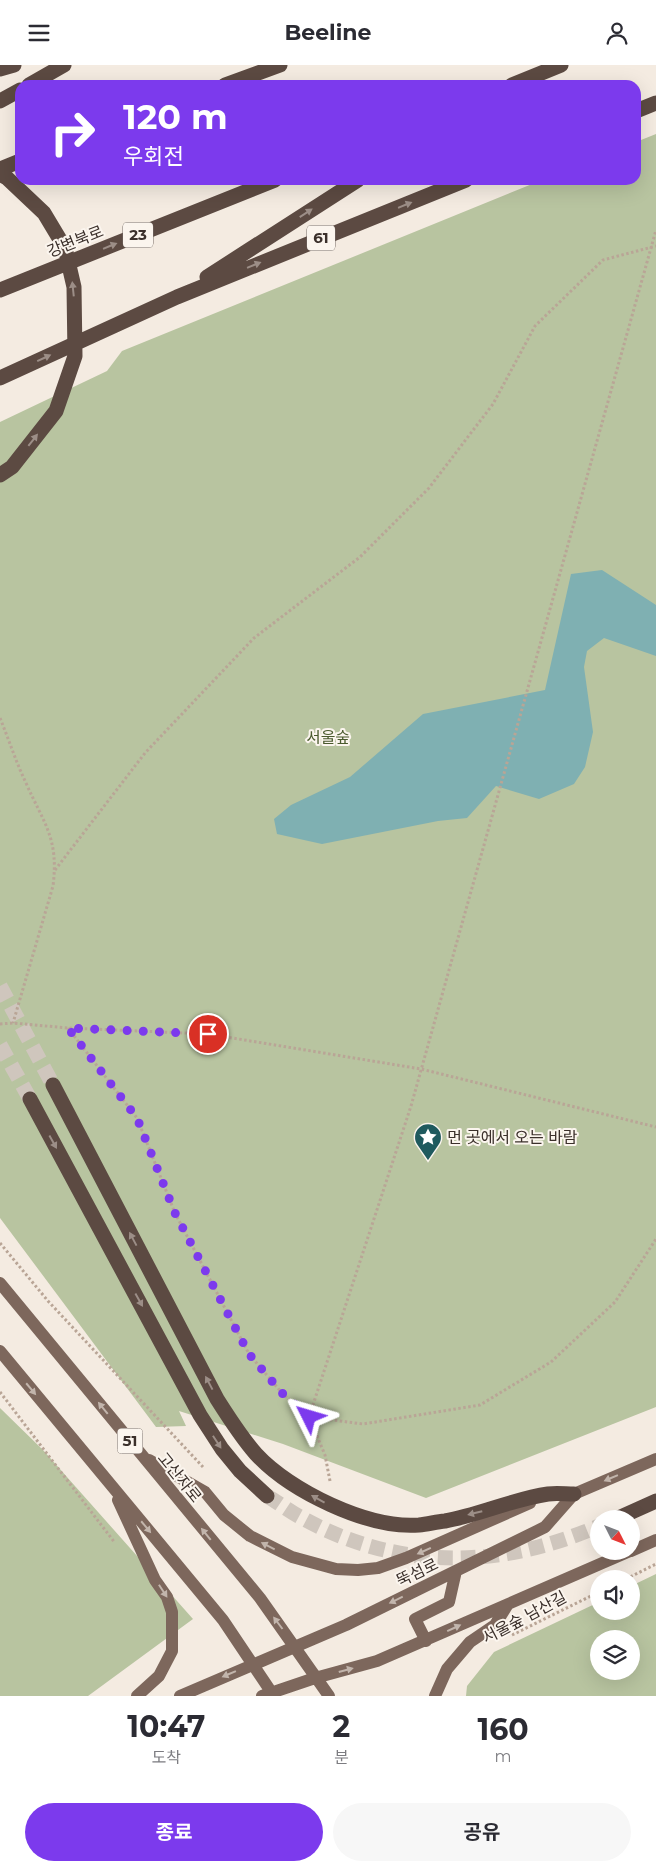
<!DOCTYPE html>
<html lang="ko">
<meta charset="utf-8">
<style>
body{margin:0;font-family:Montserrat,"Noto Sans KR",sans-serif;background:#f7f7f7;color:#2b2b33;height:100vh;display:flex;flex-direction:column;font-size:19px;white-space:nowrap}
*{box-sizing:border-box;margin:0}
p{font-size:16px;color:#7c7c81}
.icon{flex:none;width:28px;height:28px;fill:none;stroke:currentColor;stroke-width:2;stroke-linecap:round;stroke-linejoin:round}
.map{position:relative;height:1631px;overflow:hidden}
.sheet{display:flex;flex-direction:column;background:#fff;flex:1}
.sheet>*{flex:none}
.banner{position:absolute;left:15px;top:15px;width:626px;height:105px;border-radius:15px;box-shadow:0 5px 20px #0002;background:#7c3aed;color:#fff;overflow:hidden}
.needle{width:32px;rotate:132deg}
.buttons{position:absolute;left:590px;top:1445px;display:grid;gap:10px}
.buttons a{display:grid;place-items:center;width:50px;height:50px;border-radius:50%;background:#fff;box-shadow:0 5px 20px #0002;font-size:25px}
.pin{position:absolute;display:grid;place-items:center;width:42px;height:42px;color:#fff;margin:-21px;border:2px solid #fff;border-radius:50%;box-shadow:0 1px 5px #0007}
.me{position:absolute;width:55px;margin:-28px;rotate:310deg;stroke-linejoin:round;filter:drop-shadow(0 0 4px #0008)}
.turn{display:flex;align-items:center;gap:18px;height:105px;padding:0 25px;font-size:22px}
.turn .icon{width:65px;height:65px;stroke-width:2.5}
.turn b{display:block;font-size:35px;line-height:42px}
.eta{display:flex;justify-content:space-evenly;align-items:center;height:85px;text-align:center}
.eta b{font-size:30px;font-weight:700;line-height:35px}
.primary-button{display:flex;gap:10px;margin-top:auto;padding:10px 25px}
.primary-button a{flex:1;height:58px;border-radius:30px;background:#7c3aed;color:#fff;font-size:20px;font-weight:700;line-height:58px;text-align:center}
.primary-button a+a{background:#f7f7f7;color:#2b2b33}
header{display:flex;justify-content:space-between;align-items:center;height:65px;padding:0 25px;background:#fff;font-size:22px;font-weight:700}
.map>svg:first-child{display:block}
.green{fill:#b8c4a0;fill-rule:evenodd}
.water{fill:#7fb0b2}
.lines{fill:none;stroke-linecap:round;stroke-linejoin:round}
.highway-tunnel{stroke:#cfc6bd;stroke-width:15;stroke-dasharray:15 8;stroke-linecap:butt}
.path{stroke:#b9a596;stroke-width:3;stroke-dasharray:2.5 2.5;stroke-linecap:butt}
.major{stroke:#7d675c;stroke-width:12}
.highway{stroke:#5c4a42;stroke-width:15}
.oneway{fill:#9c8e87}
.oneway2{fill:#c2b5ac}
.route{stroke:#7c3aed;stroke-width:9;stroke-dasharray:0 16.2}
.labels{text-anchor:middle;stroke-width:4;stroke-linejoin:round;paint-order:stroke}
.shield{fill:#fbf5ee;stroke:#756b66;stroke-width:1}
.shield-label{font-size:15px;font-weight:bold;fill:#3b302b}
.street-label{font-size:16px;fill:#3b302b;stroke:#fbf5ee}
.park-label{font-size:16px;fill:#4a5a2e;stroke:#fbf5ee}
.poi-label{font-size:16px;fill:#3b302b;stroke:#fbf5ee;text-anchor:start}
</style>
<header><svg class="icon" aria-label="menu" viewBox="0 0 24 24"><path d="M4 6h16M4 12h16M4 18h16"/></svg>Beeline<svg class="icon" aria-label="person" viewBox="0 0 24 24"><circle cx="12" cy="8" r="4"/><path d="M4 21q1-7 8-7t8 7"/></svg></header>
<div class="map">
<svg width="656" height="1631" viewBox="0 0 656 1631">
<rect width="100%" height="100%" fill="#f4ebe1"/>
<path class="green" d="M656,69V1342L426,1433L283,1379L179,1346L186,1361L156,1362L0,1153V357L107,306L122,286L542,115H636V77Z
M0,1343L43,1385L193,1554L88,1631H0Z
M656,1509V1631H466L467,1621L494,1587L599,1537V1546H631V1521ZM599,1574H631V1606H599Z"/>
<path class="water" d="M602,505L656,540V591L604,573L587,586L584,602L593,667L585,702L574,719L539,734L496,721L467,753L438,756L322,779L277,769L274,754L291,740L350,712L423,649L545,625L571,509Z"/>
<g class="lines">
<path class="highway-tunnel" d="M0,921L53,1020
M0,980L30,1034
M267,1431C279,1438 290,1447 302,1453C399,1506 499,1504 599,1461"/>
<path class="path" d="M0,653C9,675 16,697 26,718C44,759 59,773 53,821L13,958
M55,805L145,688L254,573L360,492L429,423L493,339L535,261L603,195L656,181
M0,959L13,958L68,963L208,969L421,1004L656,1062
M68,963L137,1053L175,1148L249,1289L282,1328L309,1352
M0,1178L48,1236L203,1402
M0,1327L115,1478
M310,1352L363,1359L480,1340L551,1297L615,1237L656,1174
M330,1416L325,1390L309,1352L411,1041L656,165
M626,1514L656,1499
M512,1570L599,1527"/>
<path class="major" d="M0,1218L260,1533L329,1631
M0,1286L223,1555L274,1631
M149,1395L205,1427L224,1450L250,1471L292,1492L336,1504L358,1505L378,1503L406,1493L530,1438
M118,1435L155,1515L167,1532L172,1547V1586L159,1611L137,1631
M631,1486L656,1475
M426,1576L415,1554L449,1537L456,1506
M180,1631L346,1560L545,1462L574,1429L656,1394
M262,1631L315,1613L377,1596L630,1486
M435,1631L447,1604L470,1577L495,1560L508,1539"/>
<path class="highway" d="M0,4L14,0
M29,20L64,0
M225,20L280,0
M512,20L561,0
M0,36L20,25
M636,46L656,38
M0,104L20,96
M0,109L7,113L44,148L65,183L74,222L75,291L56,346L12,402L0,410
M207,212L358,115
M0,225L275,115
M0,313L177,232L466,115
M53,1020L217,1334C229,1353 241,1372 256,1389C290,1426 368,1464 419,1460C428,1459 436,1457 445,1456C479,1450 513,1434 548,1429C556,1428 566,1429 574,1429
M30,1034L200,1350L222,1384L240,1406L267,1431
M616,1454L656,1436"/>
</g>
<defs><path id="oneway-solid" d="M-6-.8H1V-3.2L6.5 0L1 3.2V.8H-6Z" transform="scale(1.25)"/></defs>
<g class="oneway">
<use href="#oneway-solid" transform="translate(405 140) rotate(-22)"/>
<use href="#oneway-solid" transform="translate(306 148) rotate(-33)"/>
<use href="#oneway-solid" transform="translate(110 181) rotate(-22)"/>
<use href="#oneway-solid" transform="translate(254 200) rotate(-22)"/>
<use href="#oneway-solid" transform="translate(73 224) rotate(-96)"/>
<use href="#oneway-solid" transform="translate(44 293) rotate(-25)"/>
<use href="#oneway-solid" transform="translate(33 375) rotate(-52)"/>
<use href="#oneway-solid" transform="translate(53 1077) rotate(61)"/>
<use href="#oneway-solid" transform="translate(133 1174) rotate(-118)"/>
<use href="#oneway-solid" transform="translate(139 1235) rotate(61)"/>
<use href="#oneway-solid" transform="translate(209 1318) rotate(-118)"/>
<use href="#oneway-solid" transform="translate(217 1377) rotate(57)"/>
<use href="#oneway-solid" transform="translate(318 1434) rotate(-151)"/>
<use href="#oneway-solid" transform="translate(475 1448) rotate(166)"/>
</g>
<g class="oneway2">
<use href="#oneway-solid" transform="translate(31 1324) rotate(50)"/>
<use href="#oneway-solid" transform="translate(103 1343) rotate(-129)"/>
<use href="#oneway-solid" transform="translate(611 1413) rotate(157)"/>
<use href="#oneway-solid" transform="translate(146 1462) rotate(50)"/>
<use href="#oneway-solid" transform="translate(206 1469) rotate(-129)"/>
<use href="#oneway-solid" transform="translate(268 1481) rotate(-153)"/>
<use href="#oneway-solid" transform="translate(424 1486) rotate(156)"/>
<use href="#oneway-solid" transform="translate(163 1526) rotate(57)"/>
<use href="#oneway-solid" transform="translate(396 1535) rotate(154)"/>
<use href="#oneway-solid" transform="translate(278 1558) rotate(-127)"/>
<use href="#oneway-solid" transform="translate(454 1563) rotate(-25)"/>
<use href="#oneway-solid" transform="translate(346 1605) rotate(-15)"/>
<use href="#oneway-solid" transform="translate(229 1609) rotate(157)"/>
</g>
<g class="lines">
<path class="route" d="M208,969L68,963L137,1053L175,1148L249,1289L282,1328L309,1352"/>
</g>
<defs>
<g id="sight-pin" transform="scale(1.4375)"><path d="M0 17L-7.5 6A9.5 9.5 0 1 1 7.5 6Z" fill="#1f5a5e" stroke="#fbf5ee"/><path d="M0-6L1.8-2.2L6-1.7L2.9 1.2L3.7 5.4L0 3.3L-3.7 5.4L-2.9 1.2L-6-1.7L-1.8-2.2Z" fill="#fff"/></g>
</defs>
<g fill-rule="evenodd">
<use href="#sight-pin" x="428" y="1072"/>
</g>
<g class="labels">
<g class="shield">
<rect x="123" y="157.5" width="30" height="25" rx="4"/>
<rect x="307" y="160.5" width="28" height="25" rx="4"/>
<rect x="117.5" y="1363.5" width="25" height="25" rx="4"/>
</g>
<g class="shield-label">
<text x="138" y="175">23</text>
<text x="321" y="178">61</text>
<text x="130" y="1381">51</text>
</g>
<g class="street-label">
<text transform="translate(75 176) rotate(-22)" y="6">강변북로</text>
<text transform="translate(180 1412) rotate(51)" y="6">고산자로</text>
<text transform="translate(417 1507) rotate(-26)" y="6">뚝섬로</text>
<text transform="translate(524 1552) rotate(-28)" y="6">서울숲 남산길</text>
</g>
<g class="park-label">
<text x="328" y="678">서울숲</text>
</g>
<g class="poi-label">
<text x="447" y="1078">먼 곳에서 오는 바람</text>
</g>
</g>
</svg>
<div class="buttons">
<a><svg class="needle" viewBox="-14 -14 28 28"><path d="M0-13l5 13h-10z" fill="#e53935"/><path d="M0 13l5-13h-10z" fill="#7c7c81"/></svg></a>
<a><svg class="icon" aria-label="sound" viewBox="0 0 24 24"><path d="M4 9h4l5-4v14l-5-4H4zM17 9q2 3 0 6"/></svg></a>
<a><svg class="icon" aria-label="layers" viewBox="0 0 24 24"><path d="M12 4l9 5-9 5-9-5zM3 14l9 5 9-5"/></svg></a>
</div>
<div class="pin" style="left:208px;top:969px;background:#d93025"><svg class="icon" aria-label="arrive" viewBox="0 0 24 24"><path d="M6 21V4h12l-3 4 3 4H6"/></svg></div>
<svg class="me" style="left:309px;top:1352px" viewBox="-20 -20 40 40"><path d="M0-17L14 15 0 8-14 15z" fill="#7c3aed" stroke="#fff" stroke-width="4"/></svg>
<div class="banner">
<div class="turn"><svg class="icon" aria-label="right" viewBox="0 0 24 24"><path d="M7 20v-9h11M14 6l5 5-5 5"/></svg><div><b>120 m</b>우회전</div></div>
</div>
</div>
<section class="sheet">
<div class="eta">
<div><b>10:47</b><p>도착</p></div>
<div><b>2</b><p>분</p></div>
<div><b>160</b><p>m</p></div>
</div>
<div class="primary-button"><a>종료</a><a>공유</a></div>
</section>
